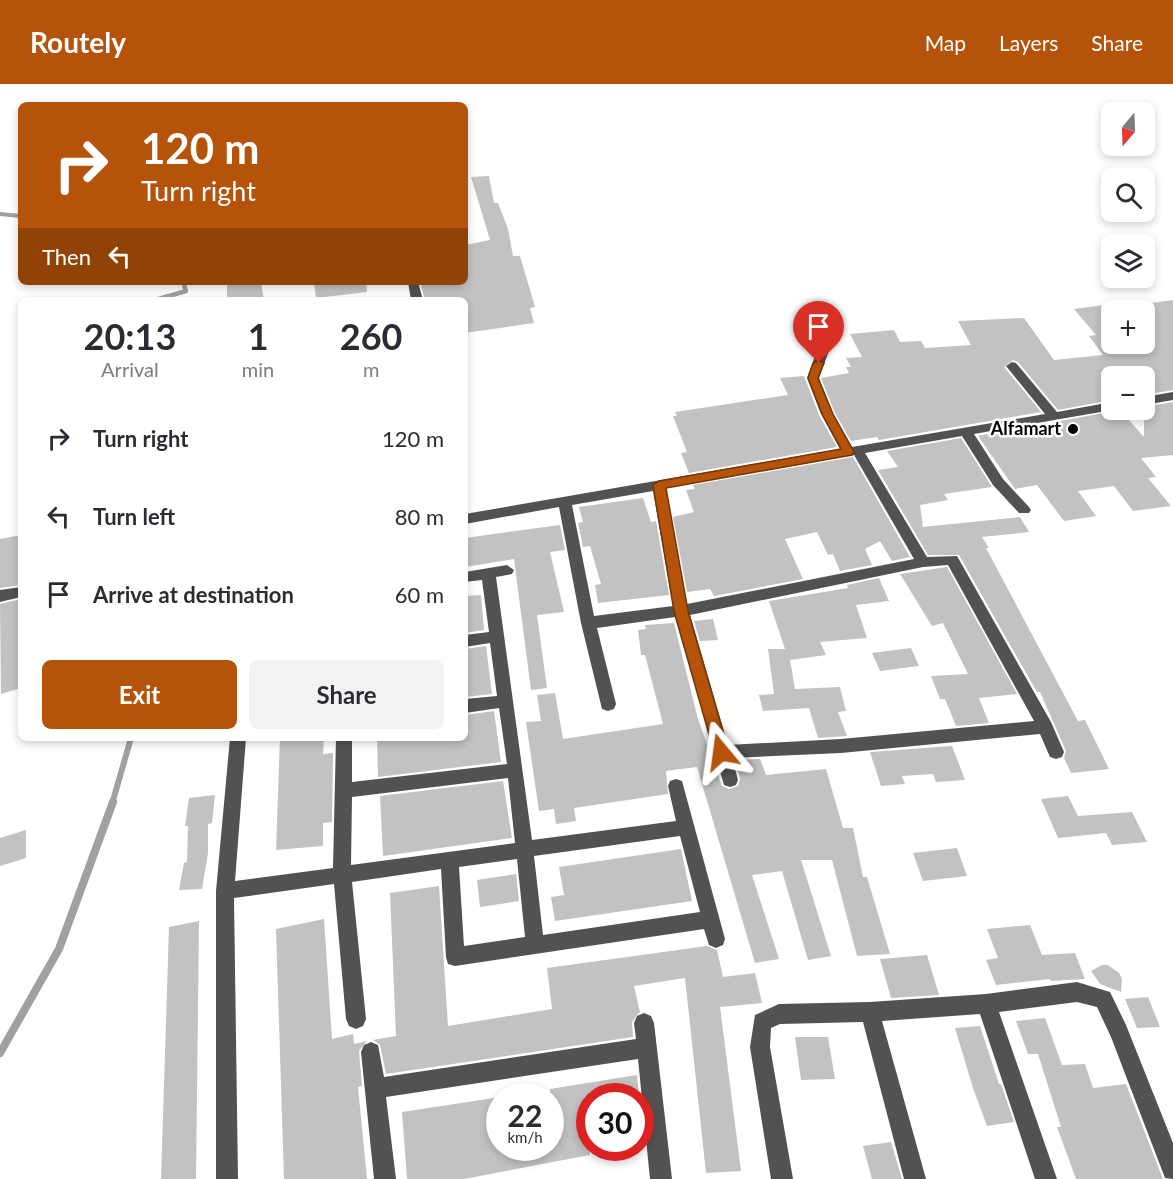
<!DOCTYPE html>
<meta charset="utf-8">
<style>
body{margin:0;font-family:Lato,sans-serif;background:#f2f2f3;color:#2b2b33;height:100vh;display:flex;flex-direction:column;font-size:22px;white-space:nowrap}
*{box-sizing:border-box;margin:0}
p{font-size:20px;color:#7c7c81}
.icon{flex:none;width:33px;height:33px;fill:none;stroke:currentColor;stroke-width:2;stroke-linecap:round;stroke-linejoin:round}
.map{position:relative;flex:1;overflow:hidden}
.drawer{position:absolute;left:18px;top:213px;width:450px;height:444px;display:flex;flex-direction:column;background:#fff;border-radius:9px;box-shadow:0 3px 9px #0003}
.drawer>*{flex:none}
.top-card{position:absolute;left:18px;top:18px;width:450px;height:183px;border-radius:9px;box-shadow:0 3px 9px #0003;background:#b45309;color:#fff;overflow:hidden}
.needle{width:39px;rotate:199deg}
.buttons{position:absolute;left:1101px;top:18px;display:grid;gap:12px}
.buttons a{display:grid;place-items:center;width:54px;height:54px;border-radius:9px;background:#fff;box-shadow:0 3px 9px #0003;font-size:30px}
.speed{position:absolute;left:486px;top:999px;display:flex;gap:12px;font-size:30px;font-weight:700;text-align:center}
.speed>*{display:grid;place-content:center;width:78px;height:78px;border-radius:50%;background:#fff;box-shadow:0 3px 9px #0003;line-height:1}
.speed small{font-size:15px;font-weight:400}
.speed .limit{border:9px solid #d22;background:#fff;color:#111}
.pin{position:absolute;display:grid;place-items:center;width:51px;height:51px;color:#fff;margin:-62px -26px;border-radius:50% 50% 50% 0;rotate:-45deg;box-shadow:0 0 6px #0007}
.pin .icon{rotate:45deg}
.me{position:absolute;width:66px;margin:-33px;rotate:344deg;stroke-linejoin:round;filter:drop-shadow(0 0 4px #0008)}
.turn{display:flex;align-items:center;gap:21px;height:126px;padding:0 24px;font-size:27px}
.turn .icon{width:78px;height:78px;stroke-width:2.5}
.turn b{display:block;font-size:42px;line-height:51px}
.then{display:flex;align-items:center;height:57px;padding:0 24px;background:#0003;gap:12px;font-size:22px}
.eta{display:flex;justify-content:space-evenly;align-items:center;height:102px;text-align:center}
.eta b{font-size:36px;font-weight:700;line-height:42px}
.button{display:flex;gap:12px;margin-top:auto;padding:12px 24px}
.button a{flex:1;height:69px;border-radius:9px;background:#b45309;color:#fff;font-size:24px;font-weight:700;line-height:69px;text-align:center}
.button a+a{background:#f2f2f3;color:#2b2b33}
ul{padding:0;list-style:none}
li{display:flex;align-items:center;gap:18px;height:78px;padding:0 24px}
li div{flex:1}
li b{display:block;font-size:22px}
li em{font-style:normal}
header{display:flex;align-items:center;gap:36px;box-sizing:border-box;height:84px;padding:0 30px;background:#b45309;color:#fff}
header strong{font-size:28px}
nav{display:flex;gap:33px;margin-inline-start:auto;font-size:21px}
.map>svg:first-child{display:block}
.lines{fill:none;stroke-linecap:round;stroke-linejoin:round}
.stream-far3{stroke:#a0a0a0;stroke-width:4}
.stream-far2{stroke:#a0a0a0;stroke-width:4.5}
.stream-far1{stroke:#a0a0a0;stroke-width:6}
.stream{stroke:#a0a0a0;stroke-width:8}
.building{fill:#c2c2c2}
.minor{fill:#525252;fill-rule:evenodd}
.route{fill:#b45309;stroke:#753606;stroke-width:1.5}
.poi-dot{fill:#000;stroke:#fff;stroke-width:2}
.labels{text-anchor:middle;stroke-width:5;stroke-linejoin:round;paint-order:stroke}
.poi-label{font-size:18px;font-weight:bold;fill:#000;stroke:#fff;text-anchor:end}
</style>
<header>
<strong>Routely</strong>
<nav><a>Map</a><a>Layers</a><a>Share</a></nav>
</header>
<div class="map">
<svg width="1173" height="1095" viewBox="0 0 1173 1095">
<rect width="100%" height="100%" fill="#fff"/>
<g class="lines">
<path class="stream-far3" d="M0,130L21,132"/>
<path class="stream-far2" d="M155,216L186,207L183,198"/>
<path class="stream-far1" d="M112,720L131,654"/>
<path class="stream" d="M0,969L59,865L113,718"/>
</g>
<path class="building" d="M489,92L494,119H498L508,145L513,172H520L535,223L530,224L534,239L465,249V216H425L420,198H465V161L490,156L471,93Z
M227,198H261L264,216H227Z
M314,198H366L367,208L316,214Z
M1173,216V306L1144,311V292H1112V316L1058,326L1018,278L1013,276L1004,283L1041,328L879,356L877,353L851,357L835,329L821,294L849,289L846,283H851L846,274L862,273L850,250L894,246L900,258L921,257L925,264L971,261L958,237L1024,234L1054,276L1103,271L1089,252L1096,251L1074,225L1112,220V260H1144V220Z
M804,292L819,331L837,363L689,389L681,369L687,368L673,332H677L675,328L788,311L780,294Z
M1173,318V371L1141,374L1156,393L1148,394L1171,422L1133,427L1114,402L1078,407L1096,432L1064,437L1037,401L1015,405L978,352L1120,326L1144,353V323Z
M961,354L992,403L944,410L948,416L920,421L923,443L1020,433L1029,448L982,453L989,464H986L1078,637L1085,636L1109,685L1071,689L1064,674L1066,667L1040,608H1037L959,471H928L878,386L898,383L887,367Z
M853,373L910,473L892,477L880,457L865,465L872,481L840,487L833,470L828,471L817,448L785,455L803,495L714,512L710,505L687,508L673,433L694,428L686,406L695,405L693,401Z
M643,414L651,438L656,437L669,511L598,519L595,501L601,500L590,462L583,463L578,439L583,438L579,423Z
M560,441L565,466L550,468L564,528L537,531L547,604L531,606L514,475L465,483V454Z
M15,452H21V501L0,504V455Z
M947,483L1017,610L979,614L989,639L956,642L945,615H940L931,592L968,590L943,539L932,542L900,490Z
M879,494L889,517L856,521L867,554L820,558L826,571L790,576L795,605L840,603L846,627L838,628L847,652L818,654L809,624L763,627L759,611L774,610L768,565H785L769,517L848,504L847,501Z
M481,511L484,546L465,549V512Z
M21,515V604L1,610L0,520Z
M713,535L718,556L700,557L694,537Z
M674,539L698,635L722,702L729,705L738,702L740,695L735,676L760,675L766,691L826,685L843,744H853L863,793H867L890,870L857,872L832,776H801L831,872L808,876L782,787L752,791L779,875L755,879L697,683L666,687L668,710L574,724L576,737L556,740L554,725L539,727L526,638L541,637L537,611L555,609L563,655L663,640L645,571H641L638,546L646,545L645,541Z
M486,562L492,610L465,613V565Z
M911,564L919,582L880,587L872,569Z
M494,627L501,678L378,693L377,654H465V631Z
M280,654H324L323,670L333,669L332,738L323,739V762L276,766Z
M952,662L965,696L936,698L933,690L902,692L905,700L881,702L870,668Z
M503,697L512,754L383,772L380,712Z
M215,711L212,739L208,740V769L202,805L179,806L184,779L187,778L188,742H185L189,714Z
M1068,712L1078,732L1132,728L1147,758L1112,761L1106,749L1058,754L1041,715Z
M26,746V774L0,782V754Z
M957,764L967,792L923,797L913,769Z
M681,765L692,817L555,837L551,813L564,811L559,783Z
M516,790L519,817L480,823L477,796Z
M439,802L448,942L552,925L547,884L707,862L717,866L723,893L755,889L762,919L720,923L741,1087L706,1089L685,894L634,902L640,928L632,938L633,953L386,990L380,961L373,956L396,952L390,809Z
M324,835L332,955L353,950L354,960L367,957L359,967L362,1002L358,1003L367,1095H284L276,845Z
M199,837L196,1095H161L169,843Z
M1030,841L1042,871L1075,869L1085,895L1051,897L1050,895L996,901L986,876L998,874L987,845Z
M927,871L939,911L891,914L880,875Z
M1102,881H1108L1119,889L1122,895L1121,908L1100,900L1091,887Z
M1148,913L1160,943L1137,944L1125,915Z
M1045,934L1062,981L1085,980L1093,1004L1126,1000L1163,1095H1076L1057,1043H1061L1038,970H1028L1016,937Z
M980,942L999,1000H1001L1014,1038L987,1042L973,1004L955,944Z
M795,953H828L835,995L801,996Z
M637,991L639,1012H590V1071L464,1095H407L402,1028L500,1013V1064H550V1005Z
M891,1058L902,1095H872L863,1062Z"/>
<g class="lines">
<path class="minor" d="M408,198H418L423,216H411Z
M824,261L830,264L819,294L833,330L852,363L1045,330L1006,282L1012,278L1016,279L1057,328L1112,318V326L974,350L1003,395L1029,423L1031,426L1029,429H1019L993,401L962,352L865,369L927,473L957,472L1051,638L1064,668L1062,673L1056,675L1050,673L1040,650L841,669L732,674L738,696L736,701L730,703L724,701L675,533L597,544L616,620L614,625L608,627L602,625L581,539L559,423L465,440V430L840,365L821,330L807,294L818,264ZM854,371L914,475L687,520L666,404ZM653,407L673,522L594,532L572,421ZM948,481L1034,637L841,655L728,661L690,531L923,483Z
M1173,308V316L1144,321V313Z
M507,481L514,486L512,490L496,493L532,756L676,737L668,702L670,697L676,695L682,697L725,855L723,861L716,864L709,861L704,845L455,882L448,880L446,873L441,785L352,798L366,935L363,942L356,945L349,942L346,935L334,800L234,814L238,1095H216V807L230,654H246L235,797L333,784L336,654H352V698L507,680L499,624L465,629V615L497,612L490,559L465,563V551L489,548L482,496L465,498V488ZM508,694L515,759L351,781L352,713ZM680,752L700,828L543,851L534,772ZM517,775L525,853L464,862L459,783Z
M21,503V513L0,518V506Z
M1077,898L1110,908L1126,941L1173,1059V1095L1165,1094L1111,953L1097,923L1077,918L999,928L1057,1095H1035L980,930L882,937L926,1095H904L863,938L780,940L771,944L770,963L793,1095H771L750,963L755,931L779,920L870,918L986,910Z
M644,929L651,932L654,939L672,1095H650L638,975L386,1013L396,1095H374L361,968L364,961L371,958L378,961L384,993L636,955L634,939L637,932Z"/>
</g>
<path class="route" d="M819,276L824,279L818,294L833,330L854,368L852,371L666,404L688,527L729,668L721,674L714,668L674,527L653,401L659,397L841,365L822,330L808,294L813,279Z"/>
<circle class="poi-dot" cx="1073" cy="345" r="6"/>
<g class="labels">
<g class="poi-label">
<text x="1061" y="351">Alfamart</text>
</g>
</g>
</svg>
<div class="buttons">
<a><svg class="needle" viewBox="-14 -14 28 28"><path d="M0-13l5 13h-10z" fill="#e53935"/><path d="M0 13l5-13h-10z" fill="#7c7c81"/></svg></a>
<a><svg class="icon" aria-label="search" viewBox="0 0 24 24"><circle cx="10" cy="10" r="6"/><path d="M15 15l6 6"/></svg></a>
<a><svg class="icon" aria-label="layers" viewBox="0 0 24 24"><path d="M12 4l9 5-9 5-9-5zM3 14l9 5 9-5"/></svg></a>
<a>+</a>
<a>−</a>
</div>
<div class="speed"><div>22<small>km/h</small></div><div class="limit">30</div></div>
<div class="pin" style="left:819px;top:279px;background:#d93025"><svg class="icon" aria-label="arrive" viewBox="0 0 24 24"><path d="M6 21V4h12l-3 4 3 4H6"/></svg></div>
<svg class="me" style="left:721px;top:668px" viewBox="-20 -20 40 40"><path d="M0-17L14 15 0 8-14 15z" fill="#b45309" stroke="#fff" stroke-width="4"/></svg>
<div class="top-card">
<div class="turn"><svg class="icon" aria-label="right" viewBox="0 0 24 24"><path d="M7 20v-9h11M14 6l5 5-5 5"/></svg><div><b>120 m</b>Turn right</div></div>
<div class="then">Then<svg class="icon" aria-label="left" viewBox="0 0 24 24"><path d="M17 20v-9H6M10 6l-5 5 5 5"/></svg></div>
</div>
<section class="drawer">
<div class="eta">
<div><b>20:13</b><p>Arrival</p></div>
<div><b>1</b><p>min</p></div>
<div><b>260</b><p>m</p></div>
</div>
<ul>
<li><svg class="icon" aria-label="right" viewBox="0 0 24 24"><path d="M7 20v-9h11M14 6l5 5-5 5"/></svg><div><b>Turn right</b></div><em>120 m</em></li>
<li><svg class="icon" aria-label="left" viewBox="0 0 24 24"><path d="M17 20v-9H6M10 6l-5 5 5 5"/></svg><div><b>Turn left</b></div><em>80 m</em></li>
<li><svg class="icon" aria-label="arrive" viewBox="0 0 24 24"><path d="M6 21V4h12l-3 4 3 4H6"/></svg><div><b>Arrive at destination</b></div><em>60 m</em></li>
</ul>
<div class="button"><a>Exit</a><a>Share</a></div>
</section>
</div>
